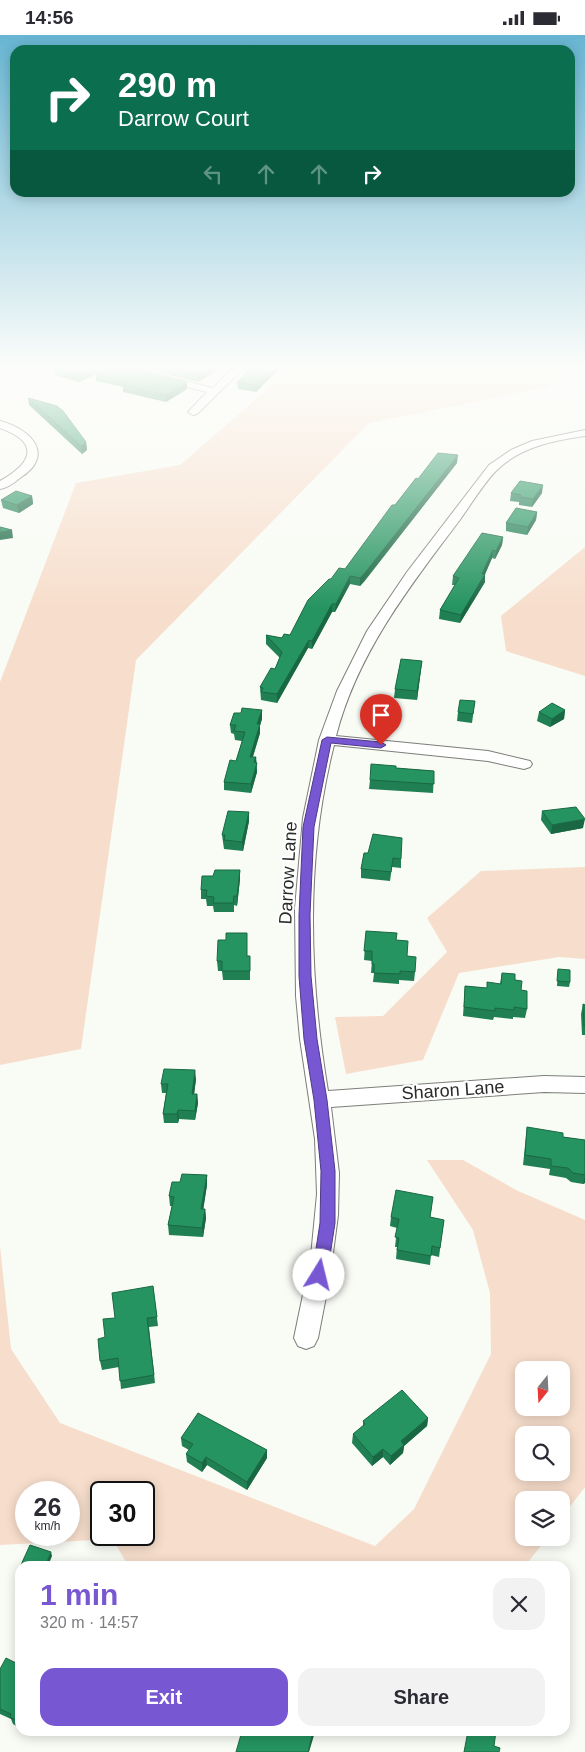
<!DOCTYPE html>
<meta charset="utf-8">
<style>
body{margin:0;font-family:Arial,sans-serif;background:#f2f2f3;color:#2b2b33;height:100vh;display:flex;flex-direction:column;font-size:19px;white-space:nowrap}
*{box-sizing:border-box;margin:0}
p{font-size:16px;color:#7c7c81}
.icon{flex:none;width:28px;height:28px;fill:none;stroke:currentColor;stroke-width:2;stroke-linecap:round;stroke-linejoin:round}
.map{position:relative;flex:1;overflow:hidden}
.side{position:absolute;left:15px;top:1526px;width:555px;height:175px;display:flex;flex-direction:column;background:#fff;border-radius:15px;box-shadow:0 2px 12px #0003}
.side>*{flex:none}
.hud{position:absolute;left:10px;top:10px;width:565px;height:152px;border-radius:15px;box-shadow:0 2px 12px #0003;background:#0b6e4f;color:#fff;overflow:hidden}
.needle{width:32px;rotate:198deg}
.tools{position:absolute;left:515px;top:1326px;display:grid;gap:10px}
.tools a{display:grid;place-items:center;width:55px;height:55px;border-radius:10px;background:#fff;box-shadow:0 2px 12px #0003;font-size:25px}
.speed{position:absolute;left:15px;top:1446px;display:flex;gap:10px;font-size:25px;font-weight:700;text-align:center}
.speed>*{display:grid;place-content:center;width:65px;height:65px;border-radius:50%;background:#fff;box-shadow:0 2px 12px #0003;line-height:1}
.speed small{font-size:12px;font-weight:400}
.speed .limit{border:2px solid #111;border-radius:8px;background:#fff;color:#111}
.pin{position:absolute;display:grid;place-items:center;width:42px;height:42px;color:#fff;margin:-51px -21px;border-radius:50% 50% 50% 0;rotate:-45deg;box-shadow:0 0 5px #0007}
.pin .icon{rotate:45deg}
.me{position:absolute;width:55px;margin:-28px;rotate:9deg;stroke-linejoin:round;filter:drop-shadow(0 0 4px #0008)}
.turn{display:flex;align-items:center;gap:18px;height:105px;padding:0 25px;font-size:22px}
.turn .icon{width:65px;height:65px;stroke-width:2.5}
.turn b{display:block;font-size:35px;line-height:42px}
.lanes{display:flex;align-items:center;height:48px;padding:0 25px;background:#0003;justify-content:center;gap:25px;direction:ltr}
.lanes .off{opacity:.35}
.round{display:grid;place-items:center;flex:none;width:52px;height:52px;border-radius:15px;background:#f2f2f3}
.summary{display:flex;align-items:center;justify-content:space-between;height:85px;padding:0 25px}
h1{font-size:30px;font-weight:700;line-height:38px;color:#7858d2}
.action{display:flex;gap:10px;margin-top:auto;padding:10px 25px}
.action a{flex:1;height:58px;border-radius:15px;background:#7858d2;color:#fff;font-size:20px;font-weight:700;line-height:58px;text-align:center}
.action a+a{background:#f2f2f3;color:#2b2b33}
.status{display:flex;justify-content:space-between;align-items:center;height:35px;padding:0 25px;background:#fff;direction:ltr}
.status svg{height:14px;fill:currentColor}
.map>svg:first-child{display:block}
.green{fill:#f7decc;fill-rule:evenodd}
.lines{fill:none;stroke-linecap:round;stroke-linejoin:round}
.street-casing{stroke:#7c7e79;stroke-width:2}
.street{fill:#fff;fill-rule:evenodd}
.wall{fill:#207f53}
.shaded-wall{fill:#1a6843}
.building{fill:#259460;stroke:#1a6843}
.route{fill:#7858d2;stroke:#4e3988}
.labels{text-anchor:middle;stroke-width:4.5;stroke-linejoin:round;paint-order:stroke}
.street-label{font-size:18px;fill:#2b2c29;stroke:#fff}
</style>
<div class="status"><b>14:56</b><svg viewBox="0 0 49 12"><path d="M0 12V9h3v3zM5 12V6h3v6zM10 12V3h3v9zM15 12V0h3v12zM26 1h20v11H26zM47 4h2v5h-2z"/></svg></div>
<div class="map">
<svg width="585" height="1717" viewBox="0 0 585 1717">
<rect width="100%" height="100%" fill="#f9fbf5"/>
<path class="green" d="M292,333H556L548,352L369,388L136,625L81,1014L0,1030V647L76,448L180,430Z
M585,512V641L506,616L501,581Z
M585,832V924L559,922L459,938L423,1025L346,1039L335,982L383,981L447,917L427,883L481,836Z
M427,1125H463L516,1155L585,1185V1452L561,1483V1465H524V1502L547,1503L525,1531H128L113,1504L0,1510V1211L11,1314L60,1388L375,1511L414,1474L491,1319L490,1258L473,1195ZM524,1335H561V1372H524ZM524,1400H561V1438H524ZM26,1458H69V1500H26ZM101,1458H144V1500H101Z"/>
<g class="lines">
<g class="street-casing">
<path id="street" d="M116,333H133L213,353L233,333H244L197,379L193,380L188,377L207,357L117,335Z
M0,386C31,394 56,420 20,443C14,448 7,453 0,454V446C32,428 41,408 0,393Z
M585,395V401C555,405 521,412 498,434C485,446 470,471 459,486C409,552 357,619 336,701L488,716L530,726L532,729L530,732L524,734L488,726L334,710C305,825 309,941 328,1056L544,1041L585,1042V1058L544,1057L331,1072L339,1138L338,1180L330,1241L318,1303L314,1311L306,1314L298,1311L294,1303L311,1221L317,1159L315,1104L300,1004L296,961L295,873L303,783L319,705L337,656L367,596L407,537L489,430L511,415L532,406Z"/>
</g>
<use href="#street" class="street"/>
</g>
<path class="wall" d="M53,333L187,347V354L166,367L123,357V352L96,346V339L79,347L54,340Z
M141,333H219V334L198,347Z
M250,333H280L256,357L238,354L237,347L244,341V339Z
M28,363L86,407L87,415L82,419L29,370Z
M457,428L364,547L360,551L350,549L335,577H332L312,614L308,613L277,668L261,665L260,652L275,634L280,623L266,609V600L282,603L290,600L331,544L345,534L395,470L418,444Z
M511,458H542L532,472L519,470V467L510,466Z
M32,461L33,469L19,478L3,473L1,465Z
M537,477L536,485L527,500L506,496V488Z
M503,502L502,510L495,524L492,523L485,539V547L460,588L439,584L440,575L455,550H452L453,541Z
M422,626L417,665L394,663L395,654Z
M475,666L472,688L457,686L458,677Z
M262,675V684L260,690V698L253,722H256L257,737L251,758L224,755V747L236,726L242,706L235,705L234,699L231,698L230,690L241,678Z
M565,675L564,684L550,692L537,686L539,677Z
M396,733L434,736L433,758L369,754L370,745Z
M542,776L583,793L551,799L541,785Z
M249,777V786L243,816L224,814L222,800Z
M364,818L401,824V833L392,832L390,846L361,843V834Z
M240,835V844L237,871L234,870V877H214L213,871H207L206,864H201V855L213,841Z
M366,896L396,905L407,921L415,937L414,946L399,945V949L373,947L374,938H371L372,926L364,925Z
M250,921V945H223L222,936H218L217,926Z
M558,934L570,947L569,952L557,951Z
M502,938L515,945L521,955L527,974L525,983L513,982V984L494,982L493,985L463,981L465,951L486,953L500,949Z
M583,969L585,970V1000H582L581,979Z
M196,1044L194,1059H197L198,1068L195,1085L179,1084L178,1088H164L163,1079L166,1058H162L161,1049Z
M527,1092L563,1102L585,1105V1148L583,1149L571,1147L566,1143L549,1140L550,1134L523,1130L526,1101Z
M207,1140V1150L203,1174H205L206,1183L203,1202L169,1200L168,1190L172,1171H170L169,1161L180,1147Z
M432,1171L430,1182L444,1185L439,1222L431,1220L430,1230L396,1224L397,1212H395L397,1193L390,1191L391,1182Z
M153,1251L158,1291L149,1292L155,1348L121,1354L119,1332L102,1335L100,1326L115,1283Z
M428,1383L427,1391L404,1411L403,1418L390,1430L383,1422L372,1431L352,1408L353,1399L363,1391V1386Z
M181,1403L267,1415V1423L247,1455L207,1430L202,1437L187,1427L186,1419L189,1415L182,1411Z
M20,1629V1693L13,1689L11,1684L0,1679V1634L20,1630Z"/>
<path class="shaded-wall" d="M93,333H103V336L79,347V340Z
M210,333H219V334L198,347V340Z
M273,333H280L256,357V350Z
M187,347V354L166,367V360Z
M86,407L87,415L82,419L81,411Z
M458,420L457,428L360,551V543Z
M543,450L542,458L532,472L533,464Z
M32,461L33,469L19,478L17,470Z
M537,477L536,485L527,500L528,492Z
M12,495L13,503L0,505V497Z
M503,502L502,510L495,524L496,516Z
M493,515L492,523L483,544L485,539V547L460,588L461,580L482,539Z
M350,541V549L335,577L336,569Z
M332,569V577L312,614V606Z
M309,605L308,613L277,668V659Z
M422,626L421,635L417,665V656Z
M262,675V684L260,690V698L250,730V722L257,689Z
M565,675L564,684L550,692L552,684Z
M256,722L257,737L251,758V749Z
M249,777V786L243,816L242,807Z
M585,784L583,793L551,799L552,790Z
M240,835V844L237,871V861Z
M195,1035L196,1044L193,1068L192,1059Z
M197,1059L198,1068L195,1085V1076Z
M178,1075L179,1084L178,1088L177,1079Z
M207,1140V1150L202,1183L201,1174Z
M585,1140V1148L583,1149Z
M205,1174L206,1183L203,1202L202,1193Z
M428,1383L427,1391L404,1411L403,1418L390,1430L391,1421L401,1406Z
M383,1414V1422L372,1431L373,1422Z
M267,1415V1423L247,1455V1447Z
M206,1422L207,1430L202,1437V1428Z
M51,1517L52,1521L48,1531H45Z
M313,1696H315V1697L309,1717H308Z"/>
<path class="building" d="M53,333H93L79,340Z
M103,333H129L187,347L166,360L123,350L129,346L96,339Z
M168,333H210L198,340Z
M250,333H273L256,350L237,347L246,339H244Z
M28,363L57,371L63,376L86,407L81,411Z
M438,418L458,420L364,539L360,543L350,541L336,569H332L312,606L309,605L277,659L261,657L263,653L260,652L271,633L275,634L282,617L266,600L282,603L284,599L290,600L308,565L329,544H331L339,533L345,534L392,470H395L416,443L418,444Z
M520,446L543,450L533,464L520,462L521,460L511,458Z
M16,456L32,461L17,470L1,465Z
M516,473L537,477L528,492L506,488Z
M0,492L12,495L0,497Z
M482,498L503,502L496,516L493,515L482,539H485L461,580L440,575L459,543L453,541Z
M401,624L422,626L417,656L395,654Z
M460,665L475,666L473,679L458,677Z
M552,668L565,675L552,684L539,677Z
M242,673L262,675L257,689H260L250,722H256L254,727L257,728L251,749L224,747L230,725L236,726L245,697L234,696L236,690H230L234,678H241Z
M371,729L396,731V733L434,736V749L370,745Z
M576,772L585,784L552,790L542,776Z
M228,776L249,777L242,807L224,805L225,800H222Z
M373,799L402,803L401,824L393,823L391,837L361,834L364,818H368Z
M215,835H240L237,861H234L233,868H213L214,862L206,861L207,855H201L202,841H213Z
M366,896L397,898L396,905L408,906L407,921L416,922L415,937L400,936V939L374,938V929H372V916H364Z
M226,898H247V921H250V936H222V926H217L218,905H226Z
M558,934L570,935V947L557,946Z
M502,938L515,939V945L522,946L521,955L527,956V974L514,972V975L495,973V976L464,972L465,951L487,953V947L501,949Z
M583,969L585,970V991H584Z
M164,1034L195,1035L192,1059H197L195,1076L178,1075L177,1079H163L168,1049H161Z
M527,1092L563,1098V1102L585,1105V1140L573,1138L568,1133L551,1131V1124L525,1120Z
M182,1139L207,1140L201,1174H205L202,1193L168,1190L174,1162L169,1161L172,1147H180Z
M396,1155L433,1162L430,1182L444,1185L440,1213L432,1211L431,1221L397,1215L399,1203L395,1202L399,1184L391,1182Z
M153,1251L157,1282L147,1283L154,1340L120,1346L118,1323L100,1326L98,1304L105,1302L103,1284L115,1283L112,1258Z
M402,1355L428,1383L401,1406L404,1410L391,1421L383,1414L373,1422L353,1399L365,1389L363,1386Z
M198,1378L267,1415L247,1447L206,1422L202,1428L186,1419L193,1409L181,1403Z
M30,1510L51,1517L45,1531L20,1532Z
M6,1623L20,1630V1629V1687L10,1682L11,1679L0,1674V1634Z
M242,1696H313L308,1717H236Z
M468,1696H496L494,1711L500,1713L499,1717H464Z"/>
<linearGradient id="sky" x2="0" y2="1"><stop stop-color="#67b5d2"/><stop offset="0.58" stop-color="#fcfdfa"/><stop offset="1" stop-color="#fcfdfa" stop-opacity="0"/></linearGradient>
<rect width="585" height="573" fill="url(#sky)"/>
<path class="route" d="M327,702L381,707L386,710L381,713L331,708L314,792L310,880L311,941L317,1004L327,1065L335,1136V1188L327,1240L325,1245L319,1247L314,1245L312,1240L320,1188L321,1136L314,1065L304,1004L299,941V880L303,792L322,705Z"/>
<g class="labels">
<g class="street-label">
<text transform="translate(288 838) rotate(-87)" y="6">Darrow Lane</text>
<text transform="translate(453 1055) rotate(-4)" y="6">Sharon Lane</text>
</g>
</g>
</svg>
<div class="tools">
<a><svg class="needle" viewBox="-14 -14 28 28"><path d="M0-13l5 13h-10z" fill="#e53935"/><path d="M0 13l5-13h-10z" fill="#7c7c81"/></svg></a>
<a><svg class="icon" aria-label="search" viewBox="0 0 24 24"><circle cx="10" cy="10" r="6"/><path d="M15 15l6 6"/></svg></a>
<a><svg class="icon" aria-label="layers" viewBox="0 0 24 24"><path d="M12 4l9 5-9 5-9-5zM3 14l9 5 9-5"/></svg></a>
</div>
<div class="speed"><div>26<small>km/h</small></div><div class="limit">30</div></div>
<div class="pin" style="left:381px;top:710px;background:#d93025"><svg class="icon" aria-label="arrive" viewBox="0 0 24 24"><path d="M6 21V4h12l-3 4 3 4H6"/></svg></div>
<svg class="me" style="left:319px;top:1240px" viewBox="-20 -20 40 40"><circle r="19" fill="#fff"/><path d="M0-13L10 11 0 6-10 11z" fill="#7858d2"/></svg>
<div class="hud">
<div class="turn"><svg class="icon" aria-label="right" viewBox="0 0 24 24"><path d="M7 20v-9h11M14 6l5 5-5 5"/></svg><div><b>290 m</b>Darrow Court</div></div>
<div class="lanes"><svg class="icon off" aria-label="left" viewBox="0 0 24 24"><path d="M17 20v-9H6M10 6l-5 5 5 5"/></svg><svg class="icon off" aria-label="ahead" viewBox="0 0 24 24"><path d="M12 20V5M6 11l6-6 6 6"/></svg><svg class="icon off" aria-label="ahead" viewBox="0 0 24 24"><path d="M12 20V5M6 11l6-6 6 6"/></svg><svg class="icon" aria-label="right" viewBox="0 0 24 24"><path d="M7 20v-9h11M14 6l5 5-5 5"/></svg></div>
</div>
<section class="side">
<div class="summary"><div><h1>1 min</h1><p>320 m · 14:57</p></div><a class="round"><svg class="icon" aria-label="close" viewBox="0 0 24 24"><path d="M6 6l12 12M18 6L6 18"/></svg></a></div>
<div class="action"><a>Exit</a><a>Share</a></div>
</section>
</div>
